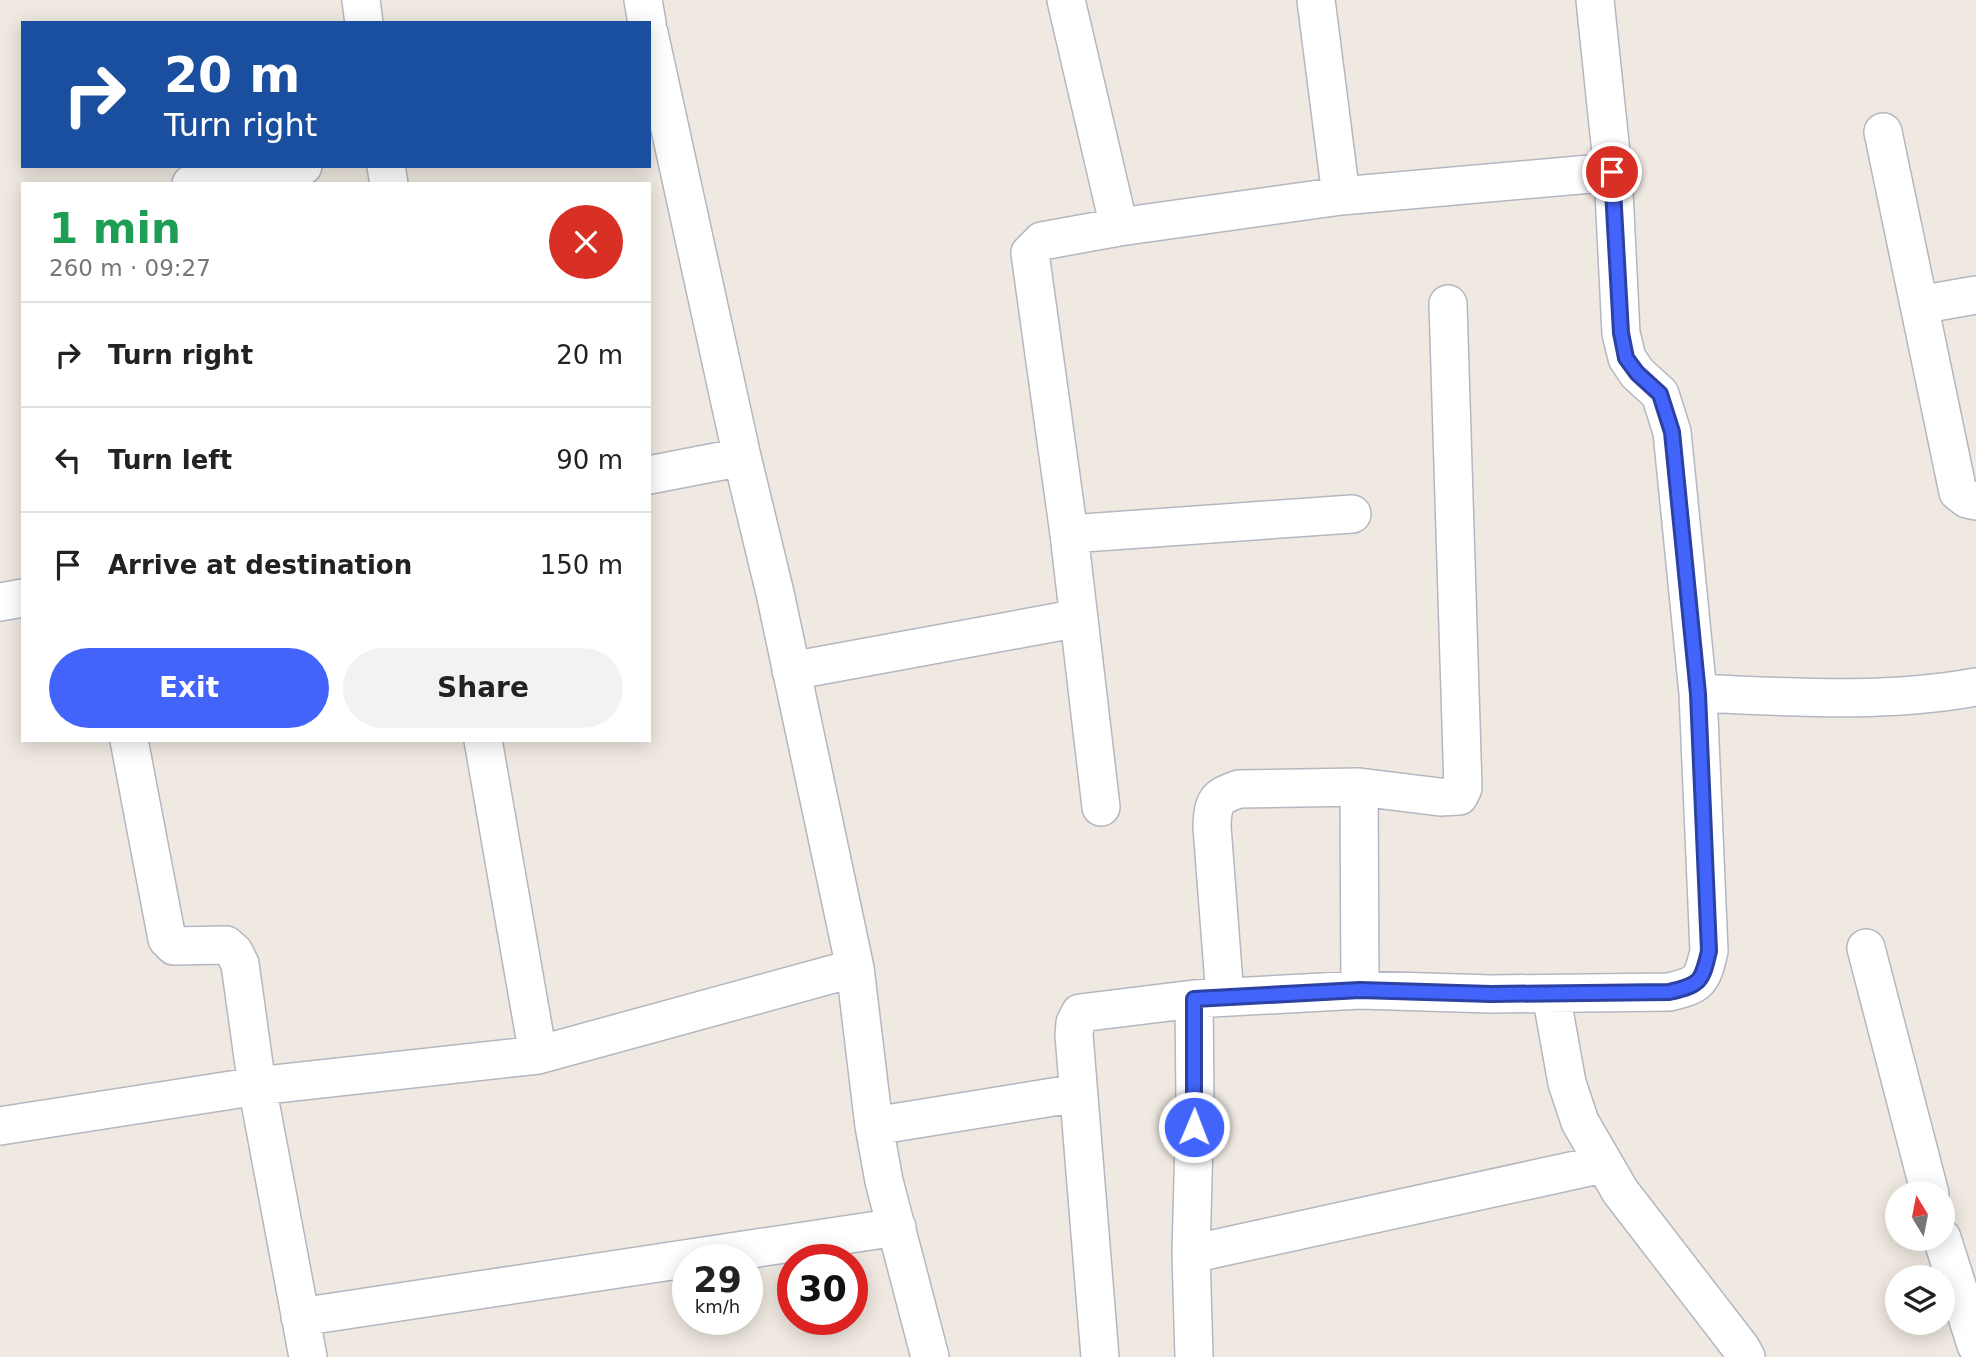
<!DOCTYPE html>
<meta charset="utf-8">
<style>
body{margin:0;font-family:"DejaVu Sans",sans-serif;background:#f2f2f2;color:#222;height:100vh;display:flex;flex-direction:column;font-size:26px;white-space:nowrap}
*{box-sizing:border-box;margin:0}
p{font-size:23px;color:#767676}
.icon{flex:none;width:38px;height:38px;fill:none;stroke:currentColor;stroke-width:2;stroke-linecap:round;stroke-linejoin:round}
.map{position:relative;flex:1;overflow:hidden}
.panel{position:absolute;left:21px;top:182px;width:630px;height:560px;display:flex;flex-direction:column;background:#fff;border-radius:0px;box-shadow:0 4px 18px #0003}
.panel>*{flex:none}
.hud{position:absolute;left:21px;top:21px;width:630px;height:147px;border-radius:0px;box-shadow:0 4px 18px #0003;background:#1a4fa0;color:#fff;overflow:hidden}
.needle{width:46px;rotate:350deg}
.fabs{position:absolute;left:1885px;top:1181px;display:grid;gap:14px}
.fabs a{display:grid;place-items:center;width:70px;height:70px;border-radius:50%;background:#fff;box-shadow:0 4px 18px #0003;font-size:35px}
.speed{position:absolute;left:672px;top:1244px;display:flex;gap:14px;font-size:35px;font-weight:700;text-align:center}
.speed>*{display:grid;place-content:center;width:91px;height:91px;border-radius:50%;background:#fff;box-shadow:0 4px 18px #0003;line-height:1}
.speed small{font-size:18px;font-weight:400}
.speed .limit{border:10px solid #d22;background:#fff;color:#111}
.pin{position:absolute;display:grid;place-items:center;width:60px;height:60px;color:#fff;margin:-30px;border:4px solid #fff;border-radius:50%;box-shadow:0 2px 7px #0007}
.me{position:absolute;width:77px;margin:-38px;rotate:1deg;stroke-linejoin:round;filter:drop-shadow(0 0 5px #0008)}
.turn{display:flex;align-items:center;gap:24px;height:147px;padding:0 28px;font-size:32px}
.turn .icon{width:91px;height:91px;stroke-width:2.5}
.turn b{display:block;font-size:49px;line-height:60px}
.round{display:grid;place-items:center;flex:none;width:74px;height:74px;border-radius:37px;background:#f2f2f2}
.overview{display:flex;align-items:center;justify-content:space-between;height:119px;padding:0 28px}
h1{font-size:42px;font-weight:800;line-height:52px;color:#1e9e55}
.cta{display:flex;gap:14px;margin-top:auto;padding:14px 28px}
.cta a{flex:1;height:80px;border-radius:42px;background:#4264fb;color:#fff;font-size:28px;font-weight:800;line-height:80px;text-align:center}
.cta a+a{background:#f2f2f2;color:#222}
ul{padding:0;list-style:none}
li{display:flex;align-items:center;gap:21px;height:105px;padding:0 28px;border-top:2px solid #e0e0e0}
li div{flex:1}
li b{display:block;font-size:26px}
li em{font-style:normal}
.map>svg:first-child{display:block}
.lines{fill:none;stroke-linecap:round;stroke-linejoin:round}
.minor-casing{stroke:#b4b7c1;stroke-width:40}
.minor{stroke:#fff;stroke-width:37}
.route-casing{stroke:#2b41a3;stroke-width:18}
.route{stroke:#4264fb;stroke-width:12}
</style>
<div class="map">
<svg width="1976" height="1357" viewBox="0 0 1976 1357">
<rect width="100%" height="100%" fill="#efe9e1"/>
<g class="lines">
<g class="minor-casing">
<path id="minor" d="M361,0L364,23
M643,0L647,23
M1066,0L1119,227
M1316,0L1341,196
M649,33L742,457L775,593L855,968L874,1126L884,1181L930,1357
M1883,132L1958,492L1967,499L1976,501
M386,166L389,184
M191,184L303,166
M1919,305L1976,295
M649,475L742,457
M1069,534L1352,514
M0,602L23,598
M791,671L1079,618
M1698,693C1790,697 1884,704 1976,687
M129,740L167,939L174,946L226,945L234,952L240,964L257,1086L308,1357
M483,740L538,1055
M1359,787L1360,990
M1101,807L1069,534L1030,253L1042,241L1119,227L1341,196L1613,172
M1866,948L1930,1194
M1551,994L1567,1083L1580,1122L1620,1191L1741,1348L1746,1357
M1225,997L1212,827C1213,802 1215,797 1239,789L1359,787L1440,797L1459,796L1463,788L1448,304
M1194,999L1195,1102L1191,1254L1194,1357
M0,1126L257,1086L538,1055L855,968
M874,1126L1078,1093
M1942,1238L1976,1345
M1191,1254L1603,1164
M300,1317L897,1227
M1100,1357L1074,1035L1075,1023L1080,1013L1194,999L1360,990L1491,994L1669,992C1699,985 1702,982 1709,951L1698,693L1672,432L1660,394L1637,373L1627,358L1621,333L1613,172L1595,0"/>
</g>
<use href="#minor" class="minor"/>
</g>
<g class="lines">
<g class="route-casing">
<path id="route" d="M1194,1127V999L1360,990L1491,994L1669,992C1700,985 1702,982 1709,951L1698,694L1672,432L1660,394L1637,373L1626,358L1621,333L1612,172"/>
</g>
<use href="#route" class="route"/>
</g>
</svg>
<div class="fabs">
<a><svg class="needle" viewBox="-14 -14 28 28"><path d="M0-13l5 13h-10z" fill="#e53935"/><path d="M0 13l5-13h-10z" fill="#767676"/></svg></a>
<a><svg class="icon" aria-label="layers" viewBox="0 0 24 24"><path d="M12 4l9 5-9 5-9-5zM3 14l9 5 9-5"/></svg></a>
</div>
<div class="speed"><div>29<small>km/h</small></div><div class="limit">30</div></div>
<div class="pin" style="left:1612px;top:172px;background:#d93025"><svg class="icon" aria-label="arrive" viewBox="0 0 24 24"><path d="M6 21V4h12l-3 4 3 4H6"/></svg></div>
<svg class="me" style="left:1194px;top:1127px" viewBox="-20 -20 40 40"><circle r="17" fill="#4264fb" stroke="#fff" stroke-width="3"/><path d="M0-11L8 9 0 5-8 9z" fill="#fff"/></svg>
<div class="hud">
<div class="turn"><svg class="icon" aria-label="right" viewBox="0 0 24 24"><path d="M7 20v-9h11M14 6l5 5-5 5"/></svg><div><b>20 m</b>Turn right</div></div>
</div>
<section class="panel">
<div class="overview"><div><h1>1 min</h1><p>260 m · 09:27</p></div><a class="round" style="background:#d93025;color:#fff"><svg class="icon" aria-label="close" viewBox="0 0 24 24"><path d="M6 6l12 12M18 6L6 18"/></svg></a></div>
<ul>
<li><svg class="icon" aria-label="right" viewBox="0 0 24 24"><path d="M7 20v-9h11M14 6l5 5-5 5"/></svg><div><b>Turn right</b></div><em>20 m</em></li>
<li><svg class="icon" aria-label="left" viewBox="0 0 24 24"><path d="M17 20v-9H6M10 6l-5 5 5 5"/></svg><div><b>Turn left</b></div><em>90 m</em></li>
<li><svg class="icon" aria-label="arrive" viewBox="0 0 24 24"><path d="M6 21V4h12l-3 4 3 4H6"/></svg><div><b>Arrive at destination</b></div><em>150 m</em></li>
</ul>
<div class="cta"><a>Exit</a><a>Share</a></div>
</section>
</div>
